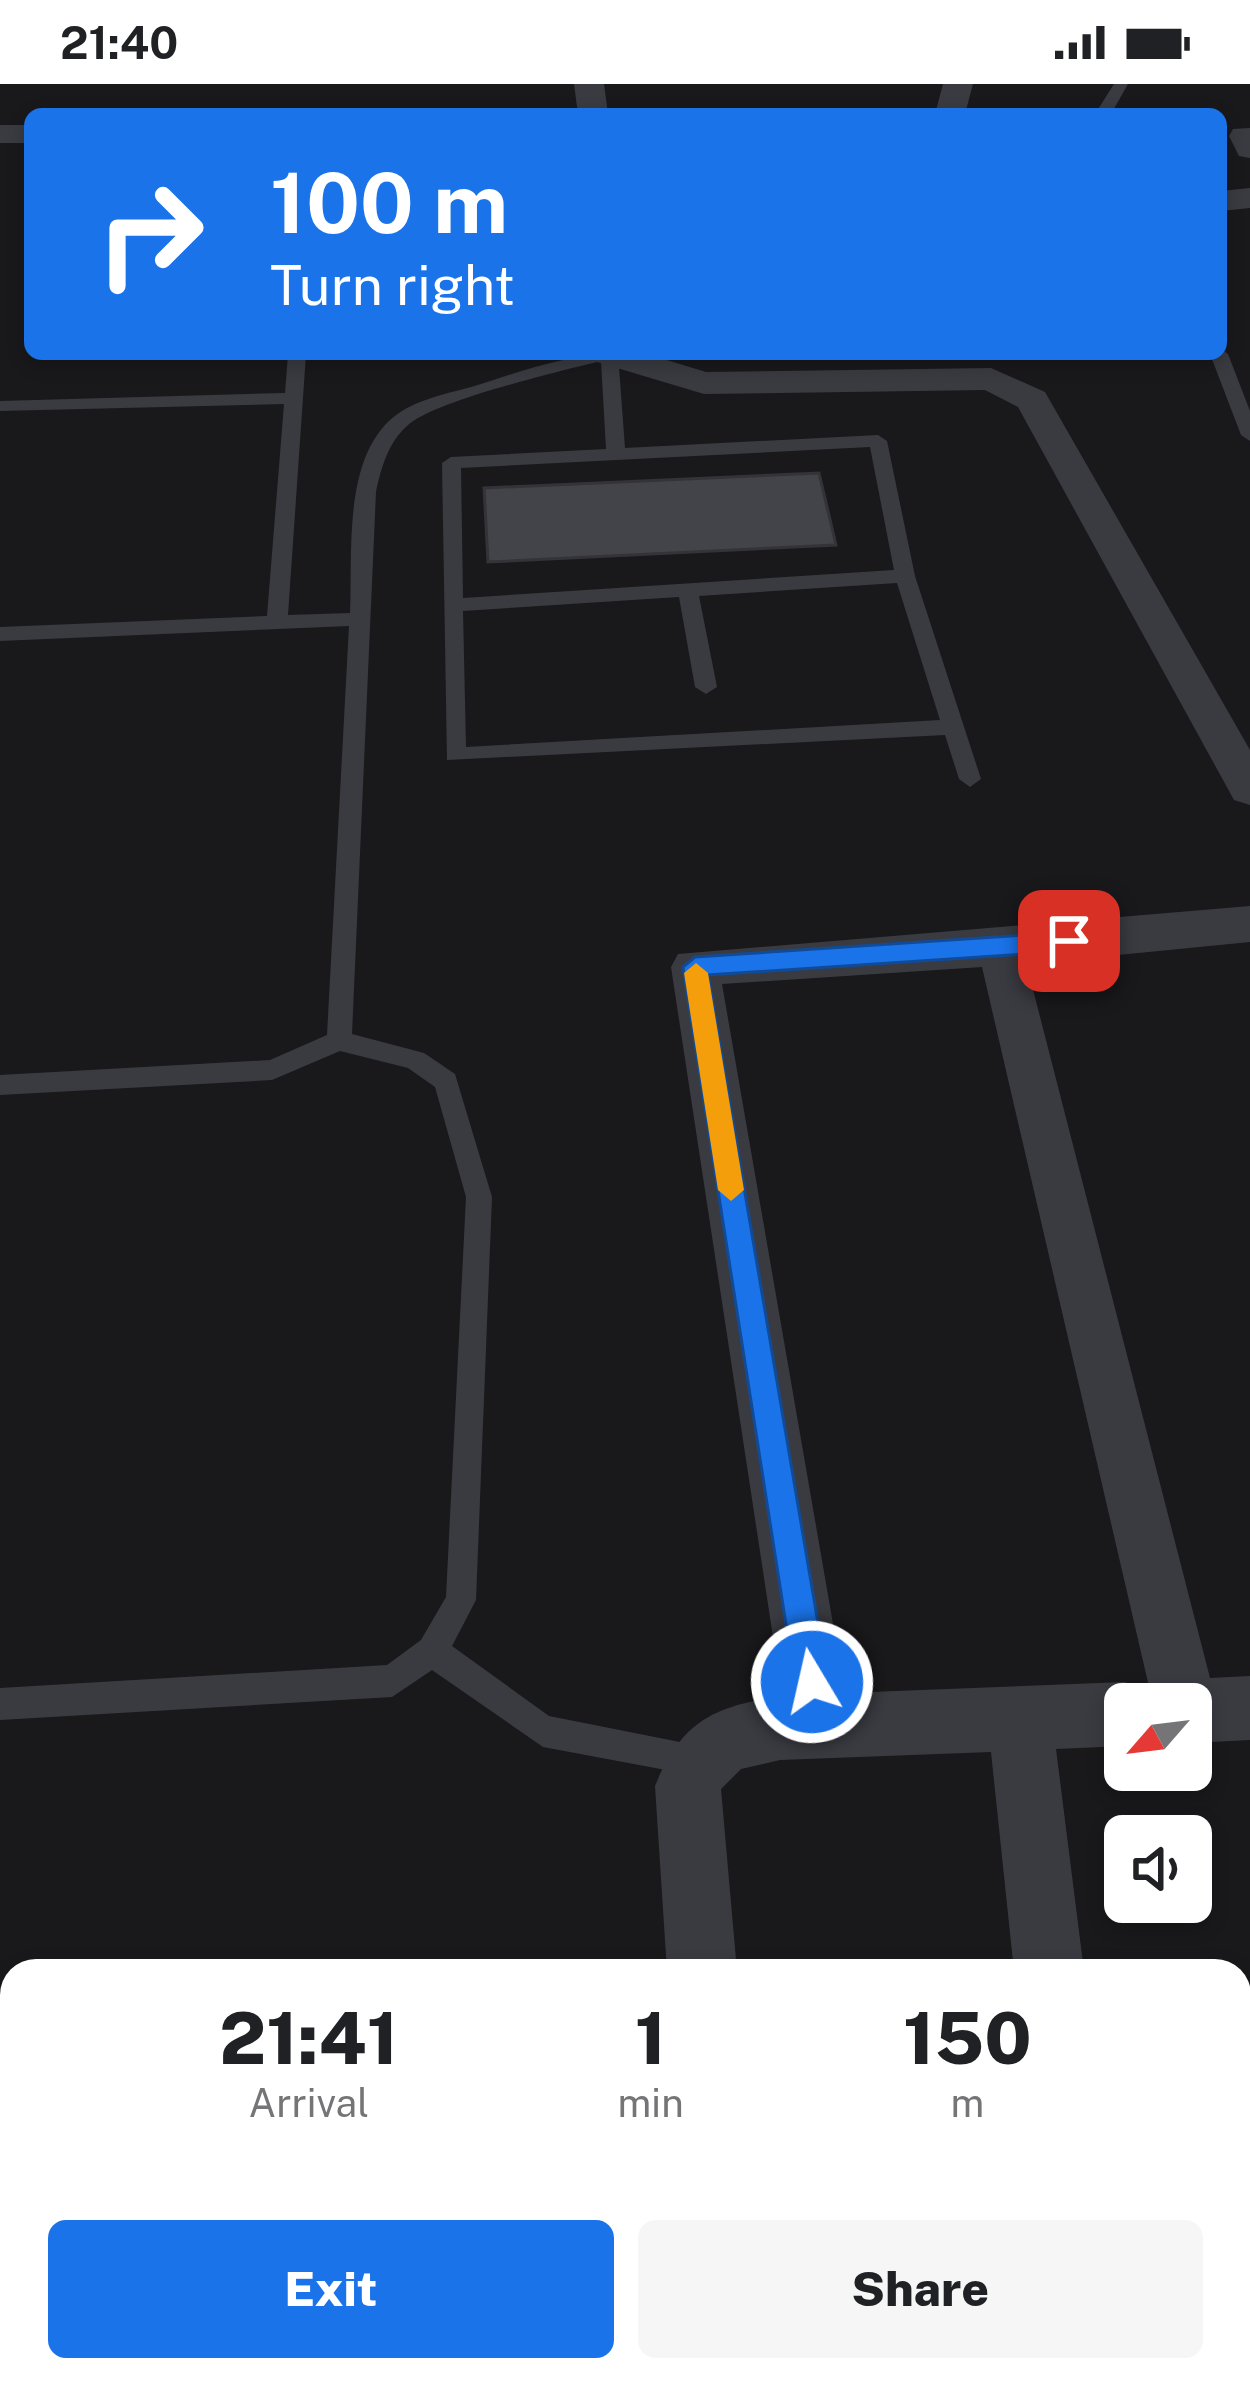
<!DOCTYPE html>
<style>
body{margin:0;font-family:"Public Sans",sans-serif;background:#f6f6f6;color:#202124;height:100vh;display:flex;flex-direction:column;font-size:45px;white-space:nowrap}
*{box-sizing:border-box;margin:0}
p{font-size:39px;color:#757577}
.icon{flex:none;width:66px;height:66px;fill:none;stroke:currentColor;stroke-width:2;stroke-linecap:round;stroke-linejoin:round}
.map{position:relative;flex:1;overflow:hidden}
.details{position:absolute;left:0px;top:1875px;width:1251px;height:423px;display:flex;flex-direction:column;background:#fff;border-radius:36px 36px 0 0;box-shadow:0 6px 18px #0003}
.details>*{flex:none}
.hud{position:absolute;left:24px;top:24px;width:1203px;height:252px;border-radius:18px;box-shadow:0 6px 18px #0003;background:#1a73e8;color:#fff;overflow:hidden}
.needle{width:78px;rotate:242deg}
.buttons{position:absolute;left:1104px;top:1599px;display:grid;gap:24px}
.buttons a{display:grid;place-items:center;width:108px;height:108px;border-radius:18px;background:#fff;box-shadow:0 6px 18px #0003;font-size:60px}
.pin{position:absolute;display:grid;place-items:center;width:102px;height:102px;color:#fff;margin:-51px;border-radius:24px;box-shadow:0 6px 18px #0006}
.me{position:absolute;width:132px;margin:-66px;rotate:351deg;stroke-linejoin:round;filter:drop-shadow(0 0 9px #0008)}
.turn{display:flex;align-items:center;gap:42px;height:252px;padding:0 48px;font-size:54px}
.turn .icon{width:156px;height:156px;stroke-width:2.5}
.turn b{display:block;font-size:84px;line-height:102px}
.eta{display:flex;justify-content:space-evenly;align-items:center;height:204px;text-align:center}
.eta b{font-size:72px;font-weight:800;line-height:84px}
.primary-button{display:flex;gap:24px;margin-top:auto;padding:24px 48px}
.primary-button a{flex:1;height:138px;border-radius:18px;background:#1a73e8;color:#fff;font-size:48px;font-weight:800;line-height:138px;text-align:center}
.primary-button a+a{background:#f6f6f6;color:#202124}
.status{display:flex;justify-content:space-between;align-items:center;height:84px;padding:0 60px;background:#fff;direction:ltr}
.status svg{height:33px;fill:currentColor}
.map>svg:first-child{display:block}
.building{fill:#434449;stroke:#333338;stroke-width:3}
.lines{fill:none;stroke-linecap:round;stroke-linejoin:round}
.service{fill:#3a3b41;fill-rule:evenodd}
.minor{fill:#3a3b41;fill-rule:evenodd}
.route{fill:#1a73e8;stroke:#114b97;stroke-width:3}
.slow{fill:#f59e0b}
</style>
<div class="status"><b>21:40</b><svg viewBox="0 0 49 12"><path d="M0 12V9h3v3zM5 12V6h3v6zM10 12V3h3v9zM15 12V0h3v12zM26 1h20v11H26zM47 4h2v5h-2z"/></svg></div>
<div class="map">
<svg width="1250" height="2297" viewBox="0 0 1250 2297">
<rect width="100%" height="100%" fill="#19191c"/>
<path class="building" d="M819,389L836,461L488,478L484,404Z"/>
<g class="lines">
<path class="service" d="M1114,0H1128L1111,30H1095Z
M1221,265L1228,270L1250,327V357L1241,351L1210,270H1221Z
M288,270H306L288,531L350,529C353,468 341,365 402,327C424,313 456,308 481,300C527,285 570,270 618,270L625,364L878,351L887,357L915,492L981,695L970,703L959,695L945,651L447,676L442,379L451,373L606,365L601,277C561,287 433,317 407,342C388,359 381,384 376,408L352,950L424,969L455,990L492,1113L476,1516L452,1562L549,1632L710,1664L714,1676L710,1688L698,1692L543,1663L432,1586L392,1613L0,1636V1604L387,1581L421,1556L446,1513L466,1113L435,1003L408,984L340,967L272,996L0,1011V991L270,976L327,951L349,542L0,557V543L267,532L284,320L0,327V317L285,309ZM870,363L894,486L463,514L461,384ZM897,499L940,636L466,663L463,527L679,513L695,603L706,610L717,603L699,512Z"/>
<path class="minor" d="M574,0H604L608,30H578Z
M943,0H973L965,30H935Z
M0,41H30V59H0Z
M1250,44V74L1239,72L1229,52L1233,45Z
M1250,104V124L1221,127V107Z
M592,270H647L706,288L991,284L1045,308L1250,666V721L1234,716L1018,323L985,306L704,310L597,278Z
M1250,822V858L1037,879L1029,890L1210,1594L1250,1592V1656L1191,1659V1620H1153L982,883L722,900L845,1609L1125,1598L1148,1607L1153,1620H1125V1662L1056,1665L1084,1887H1014L991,1668L780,1676L741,1685L721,1705L737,1887H667L655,1702C683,1636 713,1623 782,1612L671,883L678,870Z
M693,2286H771L772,2297H694Z
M1057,2286H1135L1136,2297H1058Z"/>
</g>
<path class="route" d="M1069,848L1081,857L1069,867L708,891L828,1598L823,1609L812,1614L800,1609L795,1598L683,883L695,873Z"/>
<path class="slow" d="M696,879L708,889L744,1106L731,1117L718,1106L684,889Z"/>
</svg>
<div class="buttons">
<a><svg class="needle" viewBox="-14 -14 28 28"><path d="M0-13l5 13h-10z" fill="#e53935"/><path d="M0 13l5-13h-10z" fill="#757577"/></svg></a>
<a><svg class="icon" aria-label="sound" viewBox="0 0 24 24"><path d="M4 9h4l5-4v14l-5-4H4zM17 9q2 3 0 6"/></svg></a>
</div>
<div class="pin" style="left:1069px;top:857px;background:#d93025"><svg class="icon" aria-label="arrive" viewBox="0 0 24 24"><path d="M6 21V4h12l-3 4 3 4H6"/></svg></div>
<svg class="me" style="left:812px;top:1598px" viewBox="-20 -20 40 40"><circle r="17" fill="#1a73e8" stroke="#fff" stroke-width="3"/><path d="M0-11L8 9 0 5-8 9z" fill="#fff"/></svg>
<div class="hud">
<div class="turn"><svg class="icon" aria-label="right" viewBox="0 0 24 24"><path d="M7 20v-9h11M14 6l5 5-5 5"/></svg><div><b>100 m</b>Turn right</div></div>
</div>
<section class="details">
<div class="eta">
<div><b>21:41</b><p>Arrival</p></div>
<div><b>1</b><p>min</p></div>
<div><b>150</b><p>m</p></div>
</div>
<div class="primary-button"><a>Exit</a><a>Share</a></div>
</section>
</div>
